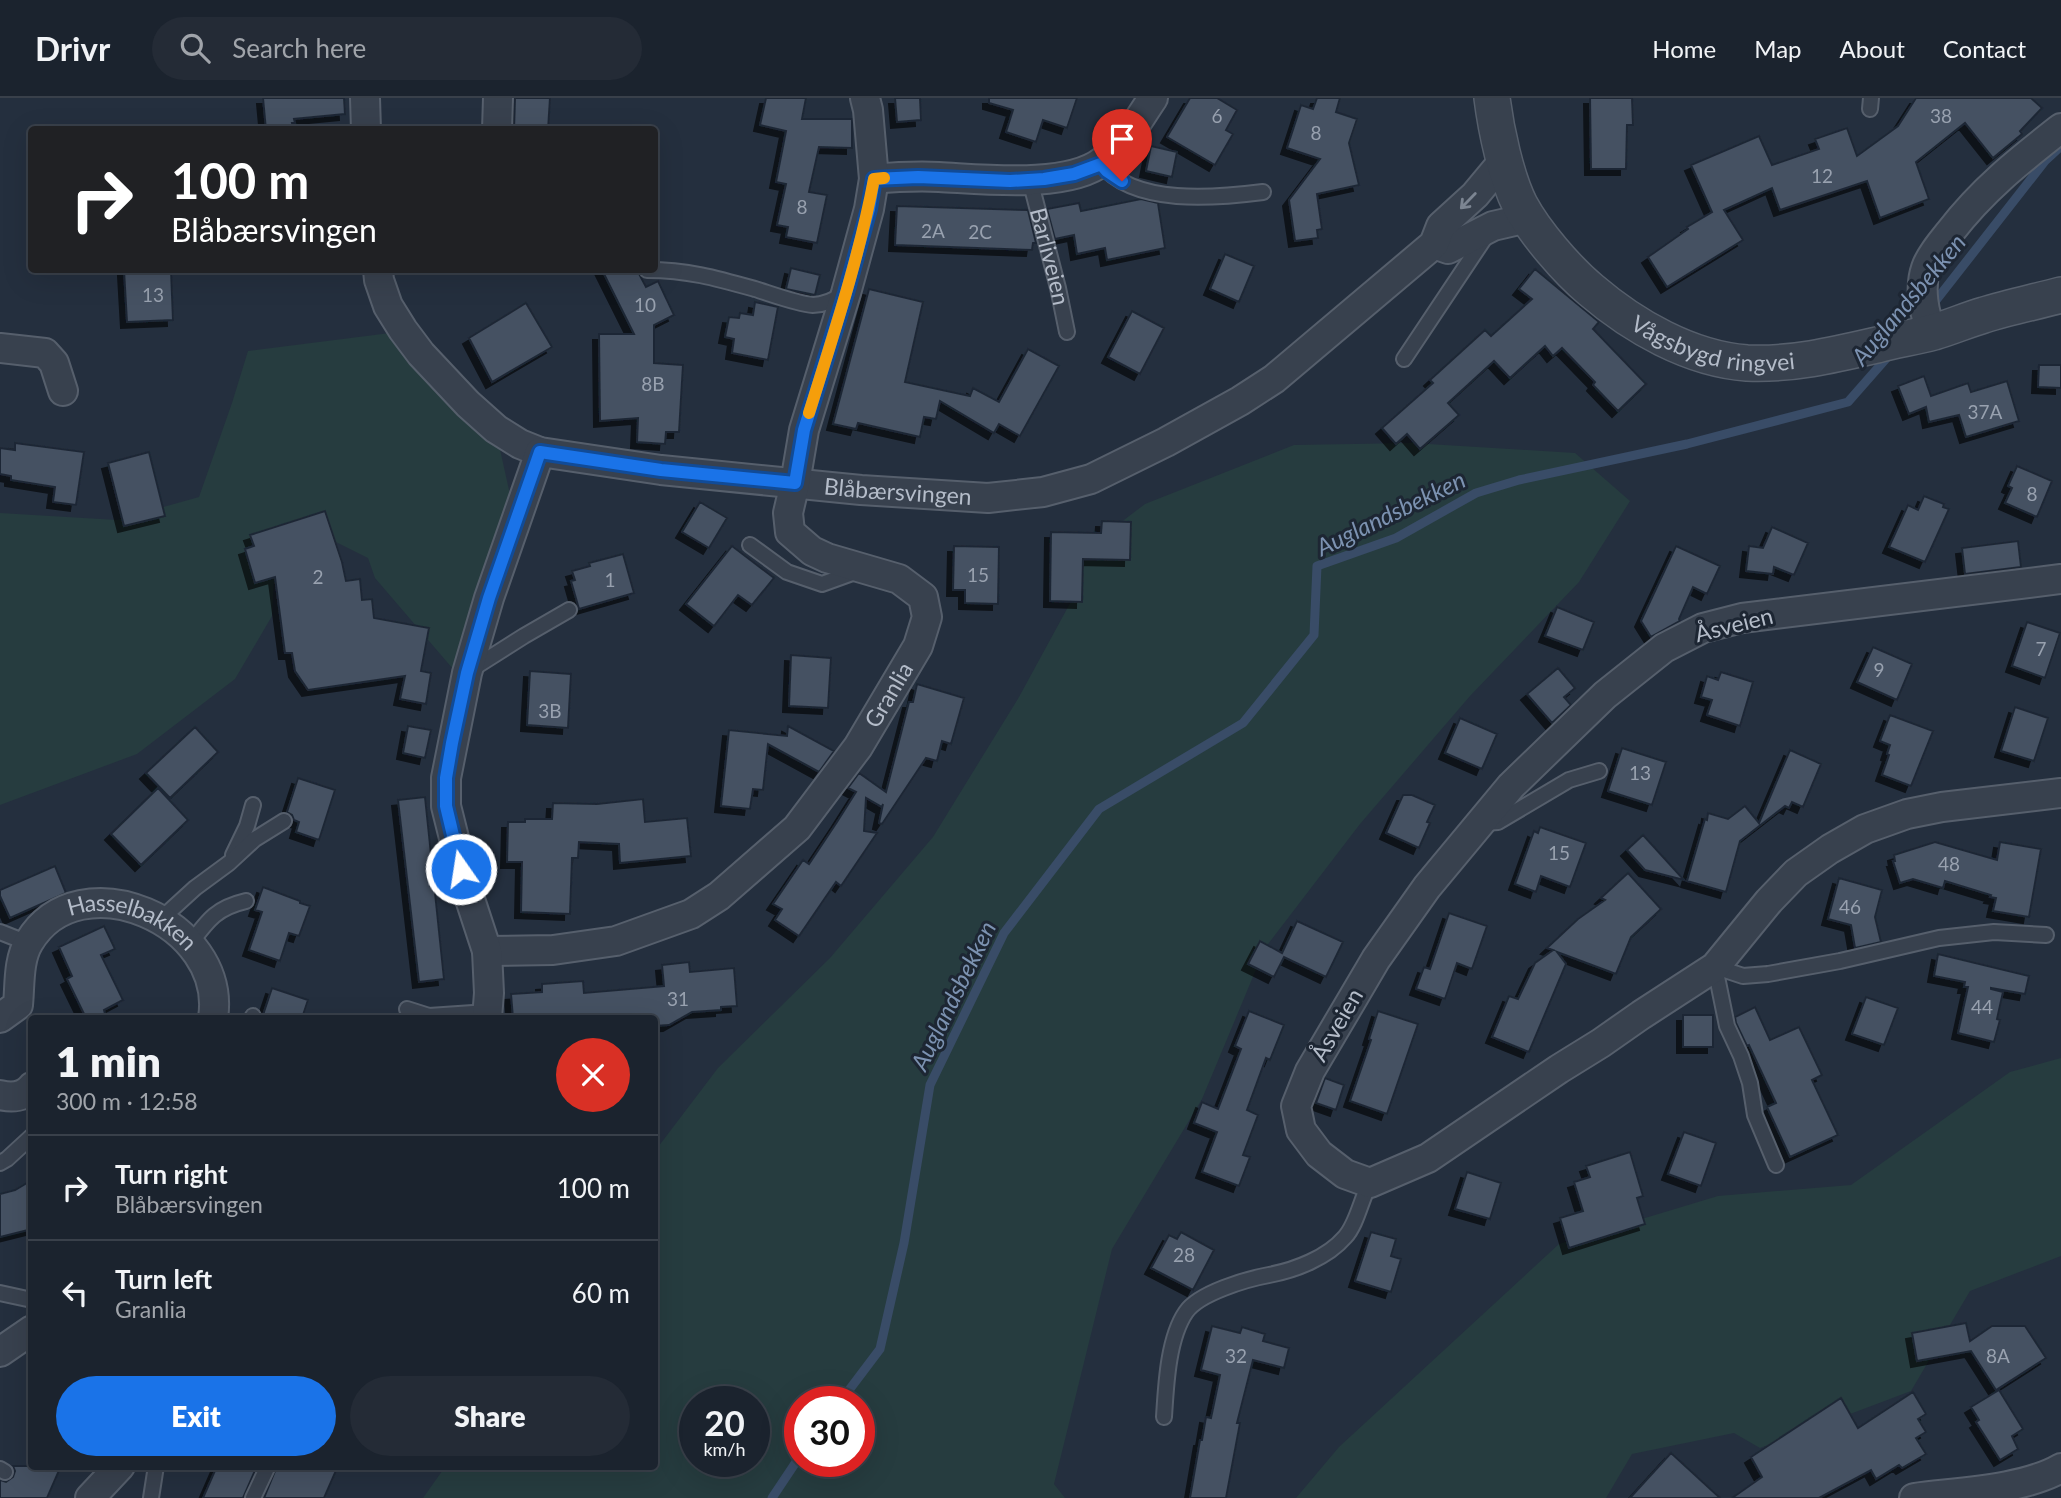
<!DOCTYPE html>
<meta charset="utf-8">
<style>
body{margin:0;font-family:Lato,sans-serif;background:#242b36;color:#f1f3f6;height:100vh;display:flex;flex-direction:column;font-size:26px;white-space:nowrap}
*{box-sizing:border-box;margin:0}
p{font-size:23px;color:#a0a4aa}
.icon{flex:none;width:38px;height:38px;fill:none;stroke:currentColor;stroke-width:2;stroke-linecap:round;stroke-linejoin:round}
.map{position:relative;flex:1;overflow:hidden}
.sheet{position:absolute;left:28px;top:917px;width:630px;height:455px;display:flex;flex-direction:column;background:#1b232e;border-radius:7px;box-shadow:0 7px 28px #0002,0 0 0 2px #39404a}
.sheet>*{flex:none}
.banner{position:absolute;left:28px;top:28px;width:630px;height:147px;border-radius:7px;box-shadow:0 7px 28px #0002,0 0 0 2px #39404a;background:#202124;color:#fff;overflow:hidden}
.speed{position:absolute;left:679px;top:1288px;display:flex;gap:14px;font-size:35px;font-weight:700;text-align:center}
.speed>*{display:grid;place-content:center;width:91px;height:91px;border-radius:50%;background:#1b232e;box-shadow:0 7px 28px #0002,0 0 0 2px #39404a;line-height:1}
.speed small{font-size:18px;font-weight:400}
.speed .limit{border:10px solid #d22;background:#fff;color:#111}
.pin{position:absolute;display:grid;place-items:center;width:60px;height:60px;color:#fff;margin:-72px -30px;border-radius:50% 50% 50% 0;rotate:-45deg;box-shadow:0 0 7px #0007}
.pin .icon{rotate:45deg}
.me{position:absolute;width:77px;margin:-38px;rotate:347deg;stroke-linejoin:round;filter:drop-shadow(0 0 5px #0008)}
.turn{display:flex;align-items:center;gap:24px;height:147px;padding:0 28px;font-size:32px}
.turn .icon{width:91px;height:91px;stroke-width:2.5}
.turn b{display:block;font-size:49px;line-height:60px}
.round{display:grid;place-items:center;flex:none;width:74px;height:74px;border-radius:37px;background:#242b36}
.overview{display:flex;align-items:center;justify-content:space-between;height:119px;padding:0 28px}
h1{font-size:42px;font-weight:800;line-height:52px}
.primary-button{display:flex;gap:14px;margin-top:auto;padding:14px 28px}
.primary-button a{flex:1;height:80px;border-radius:42px;background:#1a73e8;color:#fff;font-size:28px;font-weight:800;line-height:80px;text-align:center}
.primary-button a+a{background:#242b36;color:#f1f3f6}
ul{padding:0;list-style:none}
li{display:flex;align-items:center;gap:21px;height:105px;padding:0 28px;border-top:2px solid #39404a}
li div{flex:1}
li b{display:block;font-size:26px}
li em{font-style:normal}
header{display:flex;align-items:center;gap:42px;box-sizing:border-box;height:98px;padding:0 35px;background:#1b232e;border-bottom:2px solid #39404a}
header strong{font-size:33px}
nav{display:flex;gap:38px;margin-inline-start:auto;font-size:24px}
.search{width:490px;height:63px;background:#242b36;display:flex;align-items:center;gap:18px;box-sizing:border-box;padding:0 24px;border-radius:38px;color:#a0a4aa;font-size:26px}
.map>svg:first-child{display:block}
.green{fill:#263c3f;fill-rule:evenodd}
.lines{fill:none;stroke-linecap:round;stroke-linejoin:round}
.stream{stroke:#394c67;stroke-width:9}
.building{fill:#455162;stroke:#1f2835;stroke-width:2;filter:url(#shadow)}
.service-casing{stroke:#565f6c;stroke-width:18}
.minor-casing{stroke:#565f6c;stroke-width:32}
.tertiary-casing{stroke:#565f6c;stroke-width:38}
.service{stroke:#38414e;stroke-width:14}
.minor{stroke:#38414e;stroke-width:28}
.tertiary{stroke:#38414e;stroke-width:35}
.oneway{stroke:#7c8592}
.route-casing{stroke:#114b97;stroke-width:18}
.route{stroke:#1a73e8;stroke-width:12}
.slow{stroke:#f59e0b;stroke-width:12}
.labels{text-anchor:middle;stroke-width:6;stroke-linejoin:round;paint-order:stroke}
.number-label{font-size:19px;fill:#98a1af}
.street-label{font-size:23px;fill:#b4bcc9;stroke:#1d2633}
.water-label{font-size:24px;font-style:italic;fill:#7c92b1;stroke:#1d2633}
</style>
<header>
<strong>Drivr</strong>
<div class="search"><svg class="icon" aria-label="search" viewBox="0 0 24 24"><circle cx="10" cy="10" r="6"/><path d="M15 15l6 6"/></svg>Search here</div>
<nav><a>Home</a><a>Map</a><a>About</a><a>Contact</a></nav>
</header>
<div class="map">
<svg width="2061" height="1400" viewBox="0 0 2061 1400">
<defs>
<filter id="shadow"><feDropShadow dx="-6" dy="6" stdDeviation="0" flood-color="#0009"/></filter>
</defs>
<rect width="100%" height="100%" fill="#242f3e"/>
<path class="green" d="M398,234L495,329L519,437L471,592L375,480L368,460L322,437L290,445L274,479L272,518L235,581L137,656L0,707V415L117,422L199,399L232,305L248,253Z
M1412,345L1575,355L1630,403L1579,484L1470,598L1360,726L1265,850L1202,1001L1112,1151L1054,1386L1065,1400H423L445,1369L654,1368L655,1053L718,970L830,860L933,739L1019,599L1080,487L1087,450L1145,406L1294,347ZM695,1304H754V1363H695ZM800,1304H859V1363H800Z
M2061,960V1158L1970,1193L1911,1293L1760,1350L1734,1335L1632,1356L1606,1400H1296L1339,1349L1559,1146L1718,1098L1851,1087L2010,974Z"/>
<g class="lines">
<path class="stream" d="M1930,210L2045,63L2061,48
M840,1304L880,1251L904,1145L930,987L1004,835L1099,711L1243,625L1314,537L1317,468L1396,440L1476,395L1519,382L1687,346L1848,304L1891,255
M772,1400L800,1358"/>
</g>
<path class="building" d="M263,0H344L345,16L294,21L295,25H292L293,32H266Z
M515,0H550L548,32H514Z
M766,0H806L802,21H852V50L819,49L809,94L827,97L817,145L786,139L788,129L777,127L786,86L776,84L786,33L760,27Z
M895,0H920L921,22L897,24Z
M989,0H1077L1067,30L1043,22L1036,44L1006,34L1013,12L989,5Z
M1190,0H1217L1237,12L1226,32L1233,36L1215,67L1167,39Z
M1317,0H1340L1336,14L1357,21L1349,45L1359,87L1317,96L1322,131L1317,132L1318,140L1295,143L1289,102L1320,61L1287,50L1301,7L1313,11Z
M1590,0H1632L1633,27H1627L1626,71H1591Z
M1916,0H2031L2042,10L2020,33L2022,36L1993,60L1965,25L1916,64L1929,101L1880,120L1867,83L1780,112L1772,90L1724,112L1743,142L1667,189L1648,159L1688,131L1687,129L1712,114L1691,67L1759,38L1772,67L1819,51L1815,41L1847,30L1857,58L1898,28Z
M1151,48L1177,54L1172,79L1146,73Z
M1141,101L1158,105L1165,150L1107,162L1105,150L1077,156L1074,137L1055,141L1047,111L1079,105L1081,113Z
M897,108L1028,112L1036,145H1033L1032,152L895,147Z
M1225,156L1254,168L1239,204L1210,191Z
M791,170L820,177L815,197L786,191Z
M1535,171L1599,224L1593,231L1646,286L1618,313L1593,287L1595,284L1562,250L1553,258L1545,248L1510,280L1494,263L1448,305L1459,317L1420,351L1407,336L1396,346L1382,330L1433,285L1430,282L1485,232L1491,238L1532,201L1519,191Z
M124,172H171L173,222L127,224Z
M602,172H637L646,189L658,183L674,217L654,227V265L683,267L679,334H666L665,346L637,344L638,320L600,323L599,236H634Z
M869,191L923,204L905,284L970,298L973,290L999,304L1028,251L1059,268L1020,338L999,326L994,335L940,303L936,321L924,319L920,339L858,325L856,331L833,326Z
M755,204L778,209L768,262L732,255L734,241L725,239L729,219L739,220L740,215L753,217Z
M526,205L552,249L492,284L469,240Z
M1132,213L1164,230L1140,276L1108,259Z
M2039,267H2061V290L2038,289Z
M1924,278L1931,298L1968,285L1971,294L2007,283L2019,323L1966,339L1959,317L1929,324L1926,309L1909,316L1898,288Z
M15,345L84,354L76,407L53,404L55,389L11,382V378L0,376V350L15,352Z
M149,354L165,418L124,428L108,365Z
M2017,368L2052,383L2037,419L2005,405L2012,390L2008,388Z
M1924,398L1944,406L1943,409L1949,411L1925,464L1889,449L1908,407L1918,412Z
M700,404L727,420L709,450L682,434Z
M325,413L342,464L346,483L360,481L362,502L372,501L374,520L429,530L421,573L431,575L426,606L400,601L405,578L308,592L295,573L292,555H285L275,479L255,485L245,451L254,448L250,437Z
M1102,423L1131,424L1130,462L1083,461L1082,504L1050,503L1051,434L1101,435Z
M1772,429L1808,445L1794,477L1774,469L1773,476L1746,473L1749,448L1763,450Z
M2018,443L2021,469L1965,476L1962,450Z
M732,448L774,480L752,507L738,497L714,528L686,506Z
M954,448L999,449L998,506L965,505V492H953Z
M1676,448L1720,468L1707,496L1693,489L1679,521L1680,523L1651,539L1641,523Z
M623,456L634,495L579,511L571,483L575,482L572,473L590,468L589,465Z
M1557,509L1594,524L1583,552L1545,538Z
M2027,524L2060,535L2045,580L2012,568Z
M1873,549L1912,566L1897,602L1857,584Z
M791,557L831,560L828,610L789,608Z
M1558,570L1575,590L1564,599L1571,607L1552,625L1527,596Z
M530,573L571,576L568,630L527,627Z
M1721,574L1753,584L1740,628L1707,617L1712,602L1701,599L1707,578L1718,582Z
M917,586L964,600L951,646L942,643L937,663L926,660L882,726L879,725L883,706L882,709L866,700L864,733L877,735L841,788L836,784L799,838L775,822L782,811L773,806L803,762L809,766L837,724L856,694L848,690L859,675L886,694L909,604H913Z
M2015,609L2048,620L2034,663L2001,653Z
M1890,617L1933,633L1911,688L1882,677L1889,657L1887,656L1890,647L1880,643Z
M1460,620L1497,636L1482,671L1445,655Z
M408,628L431,632L425,660L403,655Z
M788,628L834,653L819,674L768,646L763,692L753,691L750,711L721,708L729,632L787,638Z
M195,629L218,654L170,700L146,675Z
M1622,650L1666,664L1652,707L1608,693Z
M1790,652L1821,666L1803,709L1792,704L1789,710L1785,708L1740,743L1726,794L1687,783L1705,721L1707,722L1708,715L1728,721L1745,708L1759,725Z
M298,680L335,692L319,742L296,734L299,724L294,722L292,717L287,714Z
M158,690L188,722L141,767L111,736Z
M1403,697H1412L1435,707L1427,724L1430,725L1419,750L1386,735Z
M425,699L444,881L419,884L398,702Z
M643,701L645,724L687,720L691,758L620,765L619,746L579,744L578,760H572L570,816L521,814L522,764H507L508,724H525V721H552L553,705L597,706Z
M1540,729L1586,745L1570,789L1541,778L1536,794L1515,786L1534,733L1538,735Z
M1643,737L1684,782L1645,772L1627,752Z
M1935,744L1997,762L2000,744L2041,751L2029,819L1993,813L1996,800L1990,799L1991,797L1945,783L1943,790L1913,781L1900,785L1893,763H1895L1894,757Z
M55,768L66,795L10,820L0,798V792Z
M1628,775L1661,811L1631,839L1616,876L1557,854L1566,866L1529,954L1492,939L1509,898L1518,901L1535,865L1553,852L1547,850L1578,821L1605,802L1601,800Z
M1839,780L1882,792L1875,819L1881,844L1855,850L1851,827L1828,821Z
M263,789L300,803V805L310,808L299,838L289,835L280,863L249,852L262,814L255,812Z
M1449,815L1487,828L1472,871L1457,865L1445,901L1416,891L1424,869L1430,871Z
M1297,823L1343,844L1326,879L1284,859L1274,879L1248,866L1260,843L1282,855Z
M104,828L115,851L101,857L123,902L104,912L106,920H86L67,881L72,878L59,849Z
M1938,856L2029,878L2025,896L1991,890V891L2003,894L1997,921L2000,922L1994,944L1958,935L1968,889H1964L1965,884L1934,878Z
M689,864L690,874L734,870L737,908L721,909V912L692,914L669,927L654,928V920H513L511,896L542,894V886L583,883L584,895L664,888L662,867Z
M272,890L308,902L302,920H262Z
M1866,899L1898,910L1884,947L1852,936Z
M1755,909L1770,942L1799,929L1822,977L1812,982L1838,1037L1790,1059L1767,1009L1776,1005L1749,947L1747,948L1736,925L1735,919Z
M1249,913L1284,927L1270,962L1266,960L1247,1012L1258,1017L1243,1057L1250,1059L1239,1088L1202,1074L1217,1034L1194,1025L1202,1004L1218,1011L1241,951L1235,948Z
M1378,913L1418,926L1387,1016L1350,1003L1371,942L1369,941Z
M1683,917H1713V949H1683Z
M1325,980L1344,987L1336,1012L1316,1005Z
M1684,1034L1716,1045L1701,1088L1668,1076Z
M1630,1054L1643,1098L1637,1100L1645,1126L1569,1150L1560,1120L1583,1113L1574,1084L1590,1079L1586,1068Z
M1467,1074L1501,1085L1490,1121L1455,1111Z
M32,1082V1131L0,1139V1096L15,1092Z
M1181,1134L1214,1152L1193,1192L1151,1170L1169,1137L1177,1141Z
M1371,1134L1396,1141L1391,1158L1401,1161L1391,1194L1355,1183Z
M1966,1225L1970,1243L1992,1228H2025L2046,1260L1996,1292L1971,1253L1917,1263L1912,1235Z
M1212,1228L1240,1235L1242,1229L1265,1236L1263,1243L1289,1250L1284,1270L1253,1262L1237,1325H1240L1226,1400H1190L1200,1342H1202L1206,1319L1211,1320L1220,1277L1201,1272Z
M1999,1292L2023,1331L2012,1338L2018,1351L2000,1362L1976,1324L1979,1322L1971,1309Z
M1913,1294L1926,1316L1918,1321L1926,1334L1916,1340L1926,1356L1902,1370L1899,1367L1876,1381L1871,1372L1819,1400H1732L1762,1379L1751,1359L1841,1300L1858,1330Z
M1671,1355L1720,1400H1630Z
M13,1368H61L47,1400H0V1382L6,1384L13,1379L15,1373Z
M217,1368H257L243,1400H203Z
M277,1368H338L324,1400H264Z"/>
<g class="lines">
<g class="service-casing">
<g id="service">
<path d="M1870,11L1871,0"/>
<path d="M1101,66C1134,108 1216,100 1263,94"/>
<path id="s1" d="M1030,82L1058,190L1067,234"/>
<path d="M647,172C688,172 716,180 755,191C771,196 798,206 813,207C824,207 836,201 844,196"/>
<path d="M1404,261L1486,138"/>
<path d="M750,447L787,474L822,486L858,473"/>
<path d="M472,571L524,538L569,512"/>
<path d="M1484,725L1498,724L1569,682L1599,673"/>
<path d="M233,757L247,728L253,707"/>
<path d="M160,822L195,790L229,765L255,741L284,723"/>
<path d="M0,834L28,845"/>
<path d="M190,846C208,822 216,810 246,803"/>
<path d="M1719,866L1728,873L1743,878L1768,876L1840,863L1939,840L1994,834L2046,837"/>
<path d="M1715,869L1727,928L1741,958L1750,985L1755,1017L1776,1067"/>
<path d="M407,911L429,918L488,914"/>
<path d="M252,920L253,918"/>
<path d="M0,1065L7,1061L32,1038"/>
<path d="M0,1195L32,1202"/>
<path d="M1164,1319C1166,1287 1168,1240 1186,1214C1199,1195 1247,1181 1269,1177C1295,1172 1327,1160 1345,1139C1357,1126 1361,1101 1370,1085"/>
<path d="M0,1371L5,1374"/>
<path d="M151,1400L156,1368"/>
<path d="M253,1400L268,1368"/>
</g>
</g>
<g class="minor-casing">
<g id="minor">
<path d="M365,0L366,32"/>
<path d="M497,32L498,0"/>
<path d="M874,81C896,79 918,78 939,79C982,81 1068,91 1103,63C1125,47 1138,22 1153,0"/>
<path d="M1434,146L1448,151L1493,128L1528,120"/>
<path id="s2" d="M378,172L379,182L388,208L403,232L421,256L468,306L496,331L520,346L540,354L661,372L861,392L988,400L1043,394L1091,381L1166,344L1240,303L1274,281L1434,146L1441,128L1475,97L1505,61"/>
<path d="M1932,234C1924,216 1919,190 1926,170C1930,158 1942,144 1950,134C1983,91 2019,63 2061,30"/>
<path d="M0,250L45,255L54,265L63,293"/>
<path d="M2061,481L1742,520L1703,530L1664,550L1605,597L1511,688L1427,789L1376,861L1310,973L1296,1008L1301,1032L1319,1056L1345,1076L1370,1085L1428,1060L1559,971L1601,945L1641,917L1715,869L1769,803L1796,775L1830,751L1865,731L1907,716L1942,709L2061,695"/>
<path id="s3" d="M487,853L553,852L616,843L691,816L719,798L797,730L858,649L918,548L927,519L923,499L899,481L827,460L812,453L790,434L788,415L795,385L804,332L846,195L869,111L874,81L868,12L865,0"/>
<path id="s4" d="M0,920L18,907C20,887 18,862 29,844C79,760 228,824 213,920"/>
<path d="M487,920L489,895L487,853L467,792L446,708V680L467,575L489,500L540,354"/>
<path d="M0,997C12,1000 24,999 32,989"/>
<path d="M0,1254L32,1232"/>
<path d="M90,1400L120,1368"/>
<path d="M1914,1400C1958,1394 2023,1392 2061,1370"/>
</g>
</g>
<g class="tertiary-casing">
<g id="tertiary">
<path id="s5" d="M1492,0C1496,32 1506,79 1520,107C1535,135 1567,172 1591,192C1633,228 1690,261 1747,265C1792,267 1834,257 1877,247C1896,242 1915,239 1934,234C1951,229 1967,222 1984,217C2009,209 2035,204 2061,197"/>
</g>
</g>
<use href="#service" class="service"/>
<use href="#minor" class="minor"/>
<use href="#tertiary" class="tertiary"/>
</g>
<defs><path id="oneway-shaft" d="M-6 0H5M1.5-3L5.5 0L1.5 3" fill="none" stroke-width="1.6" stroke-linecap="round" stroke-linejoin="round" transform="scale(1.75)"/></defs>
<use class="oneway" href="#oneway-shaft" transform="translate(1468 103) rotate(134)"/>
<g class="lines">
<g class="route-casing">
<path id="route" d="M461,771L446,708V680L452,645L467,575L489,500L540,354L661,372L795,385L804,332L846,195L869,111L874,81L918,79L1010,83L1044,81L1074,76L1101,66L1107,73L1122,83"/>
</g>
<use href="#route" class="route"/>
<path class="slow" d="M809,315C833,238 859,160 874,81L884,80"/>
</g>
<g class="labels">
<g class="number-label">
<text x="1217" y="25">6</text>
<text x="1941" y="25">38</text>
<text x="1316" y="42">8</text>
<text x="1822" y="85">12</text>
<text x="802" y="116">8</text>
<text x="933" y="140">2A</text>
<text x="980" y="141">2C</text>
<text x="153" y="204">13</text>
<text x="645" y="214">10</text>
<text x="653" y="293">8B</text>
<text x="1985" y="321">37A</text>
<text x="2032" y="403">8</text>
<text x="978" y="484">15</text>
<text x="318" y="486">2</text>
<text x="610" y="489">1</text>
<text x="2041" y="558">7</text>
<text x="1879" y="579">9</text>
<text x="550" y="620">3B</text>
<text x="1640" y="682">13</text>
<text x="1559" y="762">15</text>
<text x="1949" y="773">48</text>
<text x="1850" y="816">46</text>
<text x="678" y="908">31</text>
<text x="1982" y="916">44</text>
<text x="1184" y="1164">28</text>
<text x="1236" y="1265">32</text>
<text x="1998" y="1265">8A</text>
</g>
<g class="street-label">
<text dy="8" stroke="none"><textPath href="#s1" startOffset="79">Barliveien</textPath></text>
<text dy="8" stroke="none"><textPath href="#s5" startOffset="360">Vågsbygd ringvei</textPath></text>
<text dy="8" stroke="none"><textPath href="#s2" startOffset="612">Blåbærsvingen</textPath></text>
<text transform="translate(1734 527) rotate(-14)" y="8">Åsveien</text>
<text dy="8" stroke="none"><textPath href="#s3" startOffset="508">Granlia</textPath></text>
<text dy="8" stroke="none"><textPath href="#s4" startOffset="208">Hasselbakken</textPath></text>
<text transform="translate(1337 927) rotate(-60)" y="8">Åsveien</text>
</g>
<g class="water-label">
<text transform="translate(1909 202) rotate(-50)" y="8">Auglandsbekken</text>
<text transform="translate(1391 416) rotate(-26)" y="8">Auglandsbekken</text>
<text transform="translate(954 898) rotate(-64)" y="8">Auglandsbekken</text>
</g>
</g>
</svg>
<div class="speed"><div>20<small>km/h</small></div><div class="limit">30</div></div>
<div class="pin" style="left:1122px;top:83px;background:#d93025"><svg class="icon" aria-label="arrive" viewBox="0 0 24 24"><path d="M6 21V4h12l-3 4 3 4H6"/></svg></div>
<svg class="me" style="left:461px;top:771px" viewBox="-20 -20 40 40"><circle r="17" fill="#1a73e8" stroke="#fff" stroke-width="3"/><path d="M0-11L8 9 0 5-8 9z" fill="#fff"/></svg>
<div class="banner">
<div class="turn"><svg class="icon" aria-label="right" viewBox="0 0 24 24"><path d="M7 20v-9h11M14 6l5 5-5 5"/></svg><div><b>100 m</b>Blåbærsvingen</div></div>
</div>
<section class="sheet">
<div class="overview"><div><h1>1 min</h1><p>300 m · 12:58</p></div><a class="round" style="background:#d93025;color:#fff"><svg class="icon" aria-label="close" viewBox="0 0 24 24"><path d="M6 6l12 12M18 6L6 18"/></svg></a></div>
<ul>
<li><svg class="icon" aria-label="right" viewBox="0 0 24 24"><path d="M7 20v-9h11M14 6l5 5-5 5"/></svg><div><b>Turn right</b><p>Blåbærsvingen</p></div><em>100 m</em></li>
<li><svg class="icon" aria-label="left" viewBox="0 0 24 24"><path d="M17 20v-9H6M10 6l-5 5 5 5"/></svg><div><b>Turn left</b><p>Granlia</p></div><em>60 m</em></li>
</ul>
<div class="primary-button"><a>Exit</a><a>Share</a></div>
</section>
</div>
